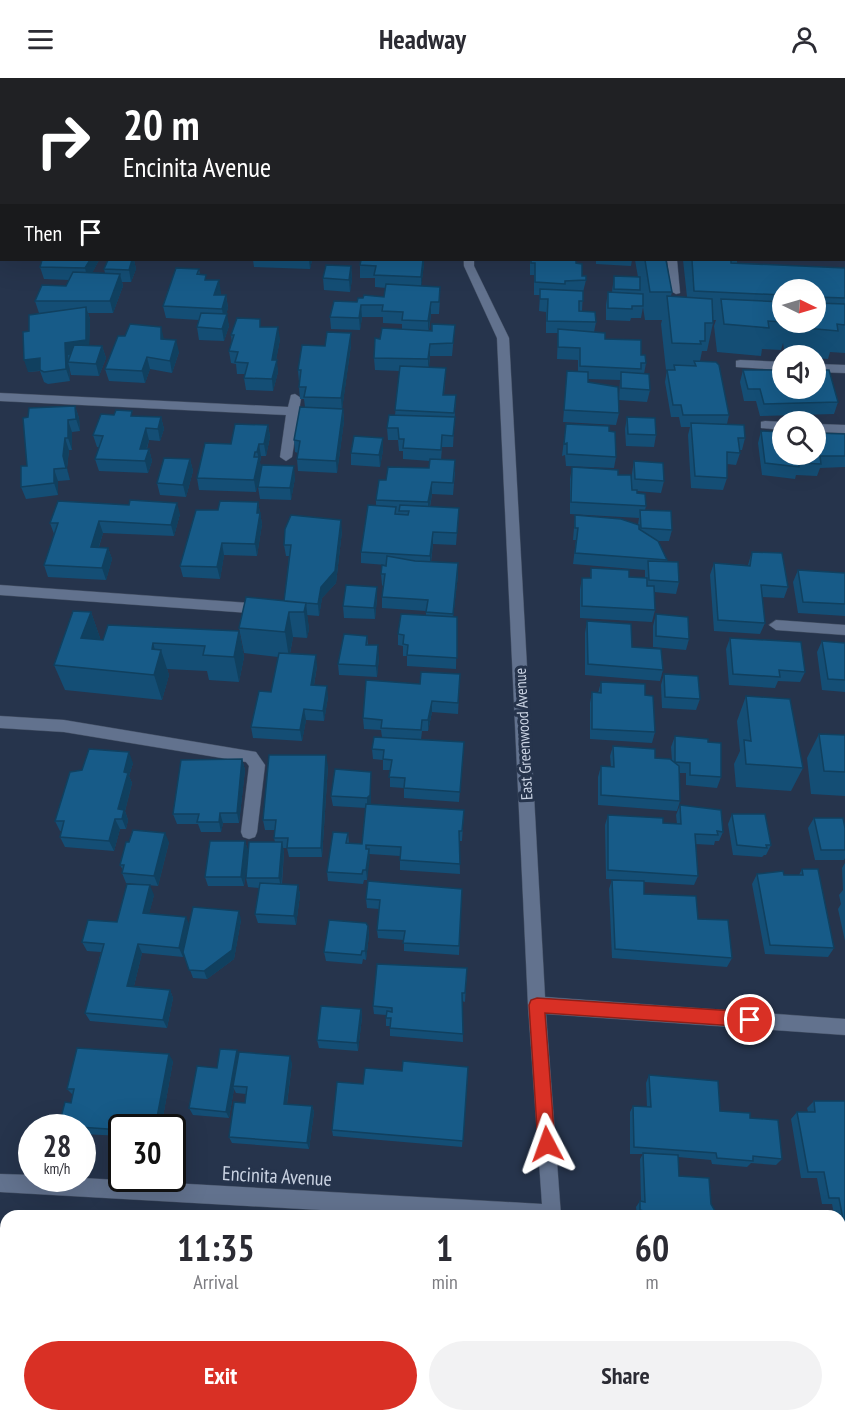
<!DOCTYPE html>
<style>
body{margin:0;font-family:"PT Sans Narrow",sans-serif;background:#f2f2f3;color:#2b2b33;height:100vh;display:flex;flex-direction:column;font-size:22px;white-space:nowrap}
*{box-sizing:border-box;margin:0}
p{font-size:20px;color:#7c7c81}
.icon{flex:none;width:33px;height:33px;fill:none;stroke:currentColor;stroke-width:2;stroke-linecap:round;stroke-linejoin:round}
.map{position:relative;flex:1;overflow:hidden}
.sheet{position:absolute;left:0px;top:1132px;width:846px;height:212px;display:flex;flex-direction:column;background:#fff;border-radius:18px 18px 0 0;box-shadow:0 6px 24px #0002}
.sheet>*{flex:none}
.hud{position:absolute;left:0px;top:0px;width:846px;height:183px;box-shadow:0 6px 24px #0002;background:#202124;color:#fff;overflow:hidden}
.needle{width:39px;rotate:95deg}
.controls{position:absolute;left:772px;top:201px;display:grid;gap:12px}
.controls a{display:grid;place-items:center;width:54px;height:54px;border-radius:50%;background:#fff;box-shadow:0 6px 24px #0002;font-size:30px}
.speed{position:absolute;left:18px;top:1036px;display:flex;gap:12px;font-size:30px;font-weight:700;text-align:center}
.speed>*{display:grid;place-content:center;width:78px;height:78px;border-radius:50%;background:#fff;box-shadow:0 6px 24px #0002;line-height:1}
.speed small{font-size:15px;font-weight:400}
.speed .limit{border:3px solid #111;border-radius:9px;background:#fff;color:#111}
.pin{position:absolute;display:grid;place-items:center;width:51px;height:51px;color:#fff;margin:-26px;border:3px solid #fff;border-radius:50%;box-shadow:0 2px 6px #0007}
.me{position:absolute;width:66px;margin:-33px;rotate:356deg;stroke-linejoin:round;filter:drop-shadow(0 0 4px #0008)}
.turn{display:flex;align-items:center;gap:21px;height:126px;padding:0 24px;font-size:27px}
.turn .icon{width:78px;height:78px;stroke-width:2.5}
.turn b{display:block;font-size:42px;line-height:51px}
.then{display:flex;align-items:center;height:57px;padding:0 24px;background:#0003;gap:12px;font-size:22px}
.eta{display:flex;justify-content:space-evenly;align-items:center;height:102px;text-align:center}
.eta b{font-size:36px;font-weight:600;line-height:42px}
.button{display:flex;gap:12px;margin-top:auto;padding:12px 24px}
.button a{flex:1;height:69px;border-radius:36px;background:#d93025;color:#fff;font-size:24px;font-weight:600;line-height:69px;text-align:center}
.button a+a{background:#f2f2f3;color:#2b2b33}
header{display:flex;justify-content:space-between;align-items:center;height:78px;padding:0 24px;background:#fff;font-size:27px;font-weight:600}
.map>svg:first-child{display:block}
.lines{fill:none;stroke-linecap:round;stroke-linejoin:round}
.service-casing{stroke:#434f63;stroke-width:1}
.minor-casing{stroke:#434f63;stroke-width:1}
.service{fill:#62728e;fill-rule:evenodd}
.minor{fill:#62728e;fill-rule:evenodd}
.wall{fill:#144e75;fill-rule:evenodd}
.shaded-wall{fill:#10405f}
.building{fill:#175b88;stroke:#10405f;stroke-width:1.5}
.route{fill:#d93025;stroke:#8d1f18;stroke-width:1.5}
.labels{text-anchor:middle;stroke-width:6;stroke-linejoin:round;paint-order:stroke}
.street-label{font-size:16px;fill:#cad3e3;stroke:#26344c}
.near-street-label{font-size:20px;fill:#cad3e3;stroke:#26344c}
</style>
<header><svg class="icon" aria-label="menu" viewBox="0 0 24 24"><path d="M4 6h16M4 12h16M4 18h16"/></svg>Headway<svg class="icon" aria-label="person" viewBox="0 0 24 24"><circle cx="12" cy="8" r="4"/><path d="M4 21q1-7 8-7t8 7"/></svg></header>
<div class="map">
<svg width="845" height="1343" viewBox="0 0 845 1343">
<rect width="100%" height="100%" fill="#26344c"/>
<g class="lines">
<g class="service-casing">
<path id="service" d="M56,0H66V2H56Z
M118,0H128V2H118Z
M0,17H2V23H0Z
M0,142H2V148H0Z
M667,182H677L680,215L676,216L671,213Z
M740,282L783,284V292L736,289V283Z
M816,286L845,287V295L816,294Z
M0,315L288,329L291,317L295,316L301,320L292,379L286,383L280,379L286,337L0,323Z
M765,343L783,344V352L761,350V344Z
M816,346L845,347V355L816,354Z
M0,507L264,526L271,531L264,536L0,517Z
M776,542L845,547V557L776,552L769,547Z
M0,638L64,642L256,674L265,687L257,754L255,759L249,761L243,759L241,754L249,688L246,684L64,654L0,650Z"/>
</g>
<g class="minor-casing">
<path id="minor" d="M460,0H470V2H460Z
M464,182H474V188L509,260L545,919L845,941V957L546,936L561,1138H427L0,1114V1096L32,1097V1101L82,1100L542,1126L528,927L497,260L464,188Z
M558,1338H578V1343H558Z"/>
</g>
<use href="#service" class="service"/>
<use href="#minor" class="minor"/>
</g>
<path class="wall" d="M504,0H607V2H505Z
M613,0H648V2H613Z
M661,0H697L698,2H661Z
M697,0H800V2H698Z
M801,0H845V171L844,2H801Z
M42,182H99L92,195H105L104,191L108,182H134L136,191L131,204H122L123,208L113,235H88L90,241L89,267L102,268L106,280L99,298L71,297L69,288L70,303L48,306L44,304L40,293L28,294L29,253L39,235L35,223L66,208L69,202L44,201L40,189Z
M253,182H312L310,191L254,189Z
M530,182L576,185L582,198L586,202L583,214L582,233L596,244L594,254L605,261L641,277L646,285L644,296L650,312L647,324L619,322L620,302L588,301V304L619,335L616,347L563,344L567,293H578V282L557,281L558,255H546V234L539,233L540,217H534V197H530Z
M596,182H632L631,188L596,186Z
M635,182H666L672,214L671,218L687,219L683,182H737V185L845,190V275L830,274L828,281L816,280V278L785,277L783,265L781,272L762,271L761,278L717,274L714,248L716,242H713V245L707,273H702L700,283L729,337L727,346L745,360L742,372H740V375L736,387L727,386V400L723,412L691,410L688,357L690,349H681L679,339H671L665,304L667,292H666L661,246L662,242H645L643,229L641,240H631L630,243L606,242V227L608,214H612L614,198L638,199ZM783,212H816V244H783Z
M424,186L421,208L440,221L439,236H431L429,252L432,253L455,247L452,278H430L429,289L446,290L444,317H456L453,369H442L441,382L455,394L453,417L432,416L430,429L459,430L456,467L433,466L431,484L458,497L453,539H457L456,591L407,588V578H403V568L398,567V556L426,537V533L382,530V519L383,508L382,507L381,496L386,487L361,485V474L376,428V422L386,402L429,390L430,383L403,381V373H399L398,362H388L387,350L395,337L400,293L375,292L374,280L380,261L402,251V246L383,245V239H362L360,252L331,251L330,239L357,224L384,219L386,210L375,209V200H360V187Z
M351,188L352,201L350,214L324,212L323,200Z
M199,191L200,196L221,215L220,217H226L228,230L226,236L229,248L224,263L199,262L197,249L199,242L166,240L163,228Z
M261,249L280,261L276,282L278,294L273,313L246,312L244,300L245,296H237L236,286L231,285L229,273L232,265L231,257Z
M164,261L179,274L172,295L150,291L145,305L109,303L105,291Z
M351,267L342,331H343L344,343L337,395L298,393L297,381L298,375L295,374L294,362L305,329L304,321H300L299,309V304L298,292L325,268Z
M743,292L838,324L834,336L760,338L756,323H744L740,304Z
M75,328L79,340L80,353L72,354V372H69L67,390L70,402L58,403V417L26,421L21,409L27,388L28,339Z
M134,338L161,339L164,351L160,363L149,362L147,371H149L152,383L148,395L99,393L95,381L99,369H97L93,357Z
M627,339L656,357L654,369L626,368L625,351Z
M566,346L609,353L616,379L614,390L566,388L565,377L562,378Z
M268,347L270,359L266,378H261L260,384L261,391L256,414L199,412L197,400L231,366Z
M761,353L845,356V389L820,390L817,398L796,397L795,401L762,397L758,365Z
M383,372L380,389L351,387V375Z
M190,381L193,393L186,419L160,417L157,405Z
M634,383L664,403L661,415L637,413V415L646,428L645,432L672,452L669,463H657L667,482V484L679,504L676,516L654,514L655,532L652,544L580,540V511L582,500H590L591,490L629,499L645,500V492L573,486L576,462H573L575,437L638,447L639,440L570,436V401L572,389L618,397L632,412V395Z
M295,400L291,422L260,421L258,409Z
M258,424L262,446L257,478L224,477L220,501L183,499L180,488L218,432Z
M180,436L174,458L103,455L99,469L108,470L112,481L106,502L48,499L44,487L54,456L50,445Z
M342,453L336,505L322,520L319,538L307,537L309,551L307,560L293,559L290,576L317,588L314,607L328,619L324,643L306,642L302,663L253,660L251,649L271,614L278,579L244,575L239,550L284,523L289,478H286L284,467Z
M752,474L788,509L784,520L762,519L765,545L760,556L714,553L710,497L714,485L748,487Z
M798,492L845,495V538L798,535L793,504Z
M377,509V520L375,541L344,540L343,528Z
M91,534L100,560V562L239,553L244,579L239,604L209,602L207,593L167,591L169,597L162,622L65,612L54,587Z
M656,536L689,561L686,572L653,569V548Z
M587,543L632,569L663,592L660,603L585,597V555Z
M367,558L368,567L379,579L377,599L339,597L338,586Z
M730,560L805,594L800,604L778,603L775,610L729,607L726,571Z
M822,563L845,565V614L822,612L817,574Z
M460,596L458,636L432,634L428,653H422L421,662L464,664L459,724L404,720V710L390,709V692H383V682L373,681L372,671L382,659L381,652L364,651L363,640L420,606Z
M664,596L700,621L696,632L662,630L661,607Z
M601,604L645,617L655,654L652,665L590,661V625L592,614L598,615Z
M746,618L803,690L791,713L736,709L734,686L740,673L737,643Z
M819,656L845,657V718L811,716L807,680Z
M675,658L708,664L721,699L717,710L686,707V695H679L680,723L677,733L598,727V699L601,688L611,689L610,678L613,668L655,680L672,683L671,669Z
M242,681L245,692L239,745H223L221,754H201L198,746H177L173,736Z
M133,685L129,698L132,705L125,733L128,742L126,751H120L114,773L65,769L60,759L62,753H60L55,743Z
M328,688L322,779H289L287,770H283L284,774L282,806L298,807L300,817L296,847L258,845L255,836L259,810L248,809L246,800L275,764L274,760L275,752H265L263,742Z
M371,704V726L464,732L462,763H459L460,796L400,792V778L369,776L367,802H364L363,806L328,803L327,794L348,755L349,765L362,766L366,730L333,728L331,718Z
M680,727L723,754L719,763H715L714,767L695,766L698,798L694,807L644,804V816L698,841L732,880L727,889L612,880L609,811L612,802H622L606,801L605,747L608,737L663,745L677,746L676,737Z
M732,736L771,767L766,777H764L762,779L733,777L728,746Z
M814,740L845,750V780L844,782H815L808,750Z
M245,763L248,773L244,808H208L205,799Z
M169,764L158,808L126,805L122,795L123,792L120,787Z
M845,785V863L838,831L841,826L839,817L843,812L842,790Z
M802,791L834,870L828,879L765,876L752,806L757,796L799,797Z
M462,811L459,877L404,873V862L378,860L377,852L379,831L367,830L366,821Z
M154,817L149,835L189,846L241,842L234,881L207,901L193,900L184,876L183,879L142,875L134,908L170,912L173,920L167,950L90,943L85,935L101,874L87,873L82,864L117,844Z
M368,848L369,857L366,882L363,881L362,886L326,883L324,874Z
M467,890L465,924L462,923L463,964L390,958V948H386V937L374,936L373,928Z
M361,931L362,939L358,973L319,970L317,962Z
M239,975L292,985L287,1026L312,1028L314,1034L309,1071L232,1065L229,1059L245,1025L246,1016L236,1015L234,1011L229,1040L193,1037L189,1030L217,990Z
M173,983L161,1050H122V1058L82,1056V1050H67L60,1043L71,1025L73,1017L67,1011Z
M468,989L462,1069L333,1058L332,1052L363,1006L402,993Z
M649,997L720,1033L750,1040L782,1081L776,1087L751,1085L747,1089L712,1086L711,1082L678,1079L679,1098L711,1126L718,1138H637L636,1129L640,1123H641L640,1081L643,1076H630V1034L633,1028L647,1029L646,1005Z
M814,1023H845V1146H841L845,1165V1185L841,1188H840V1138H795L800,1135L834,1136L832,1126H822L817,1100H801L791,1041L797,1034H808L807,1030Z
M845,1236V1274L840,1244V1238Z
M683,1338H771V1343H683Z"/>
<path class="shaded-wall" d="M195,0H205V2H195Z
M90,182H99L88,203L85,190Z
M132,182H134L136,191L131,204L129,192Z
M309,182H312L310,191Z
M423,182H424V186L421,211V199Z
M351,188L352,201L350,214L349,202Z
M120,196L123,208L113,235L110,223Z
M219,202L221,215L216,229L214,217Z
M226,217L228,230L224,244L222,231Z
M431,224V236L428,255V243Z
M361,227L362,239L360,252L359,240Z
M86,229L90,241L89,274L68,277L69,284H68L69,288L70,303L66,291L65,265Z
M227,236L229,248L224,263L222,251Z
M161,249L164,261H161Z
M278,249L280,261L274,293L277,282L278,294L273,313L272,301V282Z
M351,255V267L342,332L341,320Z
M176,262L179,274L172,295L170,283Z
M430,266V278L428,293V281Z
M102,268L106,280L99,298L96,286Z
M147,279L150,291L145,305L142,293Z
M40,280L44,292L28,294L24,282Z
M75,328L79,340L80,353L76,341Z
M343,331L344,343L337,395L336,383Z
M161,339L164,351L160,363L158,351Z
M68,342L72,354V372L68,360Z
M268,347L270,359L266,378L264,366Z
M146,350L149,362L143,382L140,371Z
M65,360L69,372L67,390L70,402L63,378Z
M383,360V372L380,389L379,377Z
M259,366L261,378L260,384L261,391L256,414L254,402L259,381L257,374Z
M149,371L152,383L148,395L145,383Z
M190,381L193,393L186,419L183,407Z
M294,388L295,400L291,422L290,410Z
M54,391L58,403V417L54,405Z
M432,404V416L428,436V424Z
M258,424L262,446L257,478L255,466L257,435Z
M177,425L180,436L174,458L171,447Z
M341,442L342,453L336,505L322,520L319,538L318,526L321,509Z
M99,443L103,455L95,480L91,469Z
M433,454V466L430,489V478Z
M222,465L224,477L220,501L217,489Z
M108,470L112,481L106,502L102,490Z
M458,485V497L452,547L453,536Z
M377,509V520L375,541L374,530Z
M306,525L309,551L307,560L304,534Z
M91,534L100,560L90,586L81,560Z
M289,534L293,559L289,580L285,554Z
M239,553L244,579L239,604L234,579Z
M153,565L158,582L161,572L169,597L162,622L154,597L152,571Z
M378,567L379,579L377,599L376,588Z
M316,577L317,588L312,618L311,607Z
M327,608L328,619L324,643L323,633Z
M432,623V634L428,653V642Z
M304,631L306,642L302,663L300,652Z
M129,674L133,685L129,698L132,705L125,733L128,742L126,751L118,731L124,694Z
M326,677L328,688L322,779L321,770Z
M242,681L245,692L239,745L237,735Z
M371,694V727L367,730V720Z
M220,735L223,745L221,754L219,744Z
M115,741L120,751L114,773L109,763Z
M165,755L169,764L158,808L154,798Z
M245,763L248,773L244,808L241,799Z
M282,764L284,774L281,810L279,800Z
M369,771L370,780L367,802L366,792Z
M150,807L154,817L147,844L143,835Z
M298,807L300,817L296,847L294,838Z
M239,833L241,842L234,881L207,901L204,893Z
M186,839L190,848L183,879L179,870Z
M368,848L369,857L366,882L365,873Z
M138,866L142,875L132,916L127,908Z
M170,912L173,920L167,950L163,942Z
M361,931L362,939L358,973L357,965Z
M237,972L240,979L233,1008L234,1011L229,1040L226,1034Z
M169,976L173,983L161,1050H155Z
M290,978L292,985L286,1032L284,1026Z
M312,1028L314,1034L309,1071L307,1065Z
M260,1338H263L262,1343H259Z"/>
<path class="building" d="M134,0H165V2H134Z
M179,0H195V2H179Z
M218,0H265L264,2H218Z
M296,0H326L325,2H296Z
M334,0H371V2H333Z
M389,0H427V2H389Z
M528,0H596L597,1H528Z
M622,0H648V2H622Z
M671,0H697L698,2H672Z
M710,0H737L738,2H710Z
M748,0H775L776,2H748Z
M780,0H800V2H780Z
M820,0H845V7L844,2H820Z
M844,111H845V143H844Z
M42,182H90L85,190L40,189Z
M108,182H132L129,192L104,191Z
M361,182H423L421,199L374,197L376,188L360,187Z
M531,182H576V185L582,186V198H586V202L565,203V206L535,204V185H531Z
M645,182H666L672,214H650Z
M692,182H731V185L845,190V220L816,219V212H783V217L694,213Z
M326,187L351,188L349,202L323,200Z
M176,190L199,191L197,196L206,197L205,202H219L214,217H226L222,231L163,228Z
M73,194L120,196L110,223H35L42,207L66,208Z
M614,198L640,199V212L614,211Z
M386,206L440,209L439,224H431L428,243L402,242L403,234L382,233L383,227H361L359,240L330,239L334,223L357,224L358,220H363L364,217L384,219Z
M540,211L583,213V223H579V233L595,234L596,244L547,243L548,221H540Z
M608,214L643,216V228H632V231L608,230Z
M667,218L712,221L713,245H705V263H700L701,266L672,265Z
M721,221L783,224V244L768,243L769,250L724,246Z
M816,225L845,226V247L837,246L838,253L794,249L793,244H816Z
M86,229V262L65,265L66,291L44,294L40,292V280L24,282L23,254L29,253V237Z
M201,235L227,236L222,251L197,249Z
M237,240L260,241V249H278L272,282H277L272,301L244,300L248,285L235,284L238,274L229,273L234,257H231Z
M130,246L161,249V261L176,262L170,283L147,279L142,293L105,291L118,258H125Z
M432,246L455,247L453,265L430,266L428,281L374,280L375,260L380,261L382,250L432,253Z
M558,251L605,255V261L641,262V277H645L646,285H641V291L580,288V270L558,269Z
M327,254L351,255L341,320L304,319L306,309H299L301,292H298L302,267L325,268Z
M74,267L102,268L96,286L68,284Z
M694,283L716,284L719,287L729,337H683L681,327H673L667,292H675L674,287L696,288Z
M400,288L446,290L443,317H456L454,335L395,332Z
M743,292H783V310H816V292H829L838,324L764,326L760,311H748Z
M567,293L588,294V304L618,309L619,335L564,332Z
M621,294L649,296L650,312L621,310Z
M75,328L76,341L68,342V360H65L63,378L66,390L54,391V405L21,409V388H27L23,340L28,339L29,330Z
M300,329L343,331L336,383L297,381L300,363L294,362Z
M116,332L132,333L131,338L161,339L158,351L146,350L140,371H149L145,383L95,381L103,358L93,357L101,336L114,337Z
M389,337L455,339L453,358L442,357L441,372L403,370L404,361H399L398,350H387Z
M627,339L655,340L656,357L628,356Z
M691,345L744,347L745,360H738L740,375L727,374V400L695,398Z
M235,346L268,347L264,366H259L257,374H255L254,379H259L254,402L197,400L205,365L231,366Z
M566,346L609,348V353L615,354L616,379L567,376V365L564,366Z
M761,353L783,354V376H816V355L845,356V378H820L821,386L799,385V389L765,385Z
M354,358L383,360L379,377L351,375Z
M164,380L190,381L183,407L157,405Z
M430,381L455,382L453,405L432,404L428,424L376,422L379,402H386L388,389L429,390Z
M634,383L663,385L664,403L635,401Z
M262,387L294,388L290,410L258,409Z
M572,389L618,392V397H631L632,412H637V415L645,416L646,428L571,424Z
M130,422L177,425L171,447L99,443L91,469L108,470L102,490L44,487L58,445H50L58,423L129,427Z
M220,423L258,424L257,435H260L255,466L222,465L217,489L180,488L196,432H218Z
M368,427L396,429L395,436L408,437L409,433H399L400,427L459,430L457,455L433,454L430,478L361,474Z
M640,432L671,433L672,452L641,450Z
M291,437L341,442L335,493L321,509L318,526L284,523L291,467H284L285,451Z
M575,437L621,441L639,447V451L658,463L667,482L575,475L578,450H575Z
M752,474L782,475L788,509L761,507L765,545L718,542L714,485L750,488Z
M387,478L415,483L458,485L453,536L426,534L428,522L382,519L385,496H381L382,487L386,488Z
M648,483L678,484L679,504L649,502Z
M591,490L629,492V499L647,500V508H654L655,532L582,528V500H591Z
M798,492L845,495V526L803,524Z
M346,507L377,509L374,530L343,528Z
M246,519L306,525L304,534H289L285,554L239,550Z
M73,533L91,534L81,560L103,562L108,547L239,553L234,579L203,577L205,568L153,565L152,571L161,572L154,597L54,587Z
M401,536L457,539V580L407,577L408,567L403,566L404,557L398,556Z
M656,536L688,539L689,561L656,558Z
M587,543L631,546L632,569L661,571L663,592L588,586Z
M344,556L367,558L366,567H378L376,588L338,586Z
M730,560L801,564L805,594L779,592L780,599L733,596Z
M822,563L845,565V602L828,601Z
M279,575L316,577L311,607L327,608L323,633L304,631L300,652L251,649L259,613L271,614Z
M421,594L460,596L458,625L432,623L428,642H422L421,652L381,650L382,642L363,640L366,602L420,606Z
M664,596L698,598L700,621L665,619Z
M601,604L645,606V617L653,618L655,654L592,651V614L601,615Z
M746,618L790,621L803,690L746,686L744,662L751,663Z
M819,656L845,657V694L824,693Z
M675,658L708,661V664L721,665V699L690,697V685L675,684Z
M374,659L464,664L460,714L404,710L405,700L389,699L392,682L383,681L384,672L372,671Z
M613,668L655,671V680L670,681L679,688L680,723L601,717V688L614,689Z
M89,671L129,674L124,694L128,695L118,731L124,732L122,741H115L109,763L60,759L64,743H55L70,694L82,692Z
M269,677H326L321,770H287L288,760H274L276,742H263Z
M242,681L237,735H220L219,744H197L199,736H173L181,682Z
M335,691L371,694L370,717L367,720L331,718Z
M366,726L464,732L462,753H459L460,786L400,782L401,769L366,767V771H369L366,792H363L362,796L327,794L333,754L348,755L346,765L362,766Z
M680,727L721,732L723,754L717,753L718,757L695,756L698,798L608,792V737L663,740V745L681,746Z
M732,736H765L771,767H766L767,770L737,767Z
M814,740H843L845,750V772H821Z
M133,752L165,755L154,798L122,795L124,787H120L126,764H129Z
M210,763H245L241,799H205Z
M249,764H282L279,800H246Z
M802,791H818L834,870L770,867L757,796L783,793L784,797H803Z
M612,802L644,803V816L696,818L698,841L728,842L732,880L615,871Z
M368,803L462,811L459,868L403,865L405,853L377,852L380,822L366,821Z
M260,805L298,807L294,838L255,836Z
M127,806L150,807L143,835L186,839L179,870L138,866L127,908L170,912L163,942L85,935L104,866L82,864L88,842L117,844Z
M193,829L239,833L232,872L204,893L189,892L183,874Z
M329,842L366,845L368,848L365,873H362L361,877L324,874Z
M377,886L467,890L465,915H462L463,956L390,950L391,940H386L387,933L392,934V930L373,928Z
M321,928L361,931L357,965L317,962Z
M77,970L169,976L155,1050H122V1052L65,1048L66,1043H60L65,1024L71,1025L74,1011H67Z
M220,971L237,972L226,1034L189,1030L197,988L217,990Z
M239,974L290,978L284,1026L312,1028L307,1065L229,1059L234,1024L245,1025L247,1009L233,1008Z
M403,983L468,989L463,1063L332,1052L337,1004L363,1006L365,990L402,993Z
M649,997L718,1003L720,1033L750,1035V1040L778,1042L782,1081L753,1078V1083L717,1080L716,1075L634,1069L633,1028L651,1029Z
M814,1023H845V1141H843L839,1120H829L824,1094H808L797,1034H815Z
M643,1075L678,1077L679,1098L709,1100L711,1126L718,1138H644V1133L640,1132V1123L645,1124Z
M742,1135L776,1138H742Z
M800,1135L839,1136L840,1138H801Z
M840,1139L845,1165V1183H840Z
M193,1338H260L259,1343H192Z
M379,1338H467V1343H378Z
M688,1338H771V1343H688Z
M297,1342L318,1343H297Z"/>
<path class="route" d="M537,920L750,934L756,936L758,942L756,947L750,949L545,935L555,1066L553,1072L547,1075L541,1072L538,1066L529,927L531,922Z"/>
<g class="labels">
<g class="street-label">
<text transform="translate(523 656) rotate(-93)" y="6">East Greenwood Avenue</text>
</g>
<g class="near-street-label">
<text transform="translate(277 1098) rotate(3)" y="7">Encinita Avenue</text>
</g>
</g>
</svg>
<div class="controls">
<a><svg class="needle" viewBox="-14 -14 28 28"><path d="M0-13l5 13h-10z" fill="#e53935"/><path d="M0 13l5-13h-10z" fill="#7c7c81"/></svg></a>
<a><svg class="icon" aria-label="sound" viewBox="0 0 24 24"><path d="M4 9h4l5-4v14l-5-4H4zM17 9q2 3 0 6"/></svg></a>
<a><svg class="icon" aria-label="search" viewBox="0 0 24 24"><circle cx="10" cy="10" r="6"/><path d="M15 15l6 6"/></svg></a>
</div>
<div class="speed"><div>28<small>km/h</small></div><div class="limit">30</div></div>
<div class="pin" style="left:750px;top:942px;background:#d93025"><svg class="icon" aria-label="arrive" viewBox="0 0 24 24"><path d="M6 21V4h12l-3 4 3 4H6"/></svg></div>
<svg class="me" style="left:547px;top:1066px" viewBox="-20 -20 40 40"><path d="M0-17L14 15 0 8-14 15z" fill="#d93025" stroke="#fff" stroke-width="4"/></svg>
<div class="hud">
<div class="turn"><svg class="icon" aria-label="right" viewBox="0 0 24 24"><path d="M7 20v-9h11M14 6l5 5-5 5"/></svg><div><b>20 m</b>Encinita Avenue</div></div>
<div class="then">Then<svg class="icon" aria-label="arrive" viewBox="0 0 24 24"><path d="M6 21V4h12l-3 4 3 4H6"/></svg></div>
</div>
<section class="sheet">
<div class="eta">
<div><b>11:35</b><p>Arrival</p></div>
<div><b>1</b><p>min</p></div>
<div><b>60</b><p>m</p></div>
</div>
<div class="button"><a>Exit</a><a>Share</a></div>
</section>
</div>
